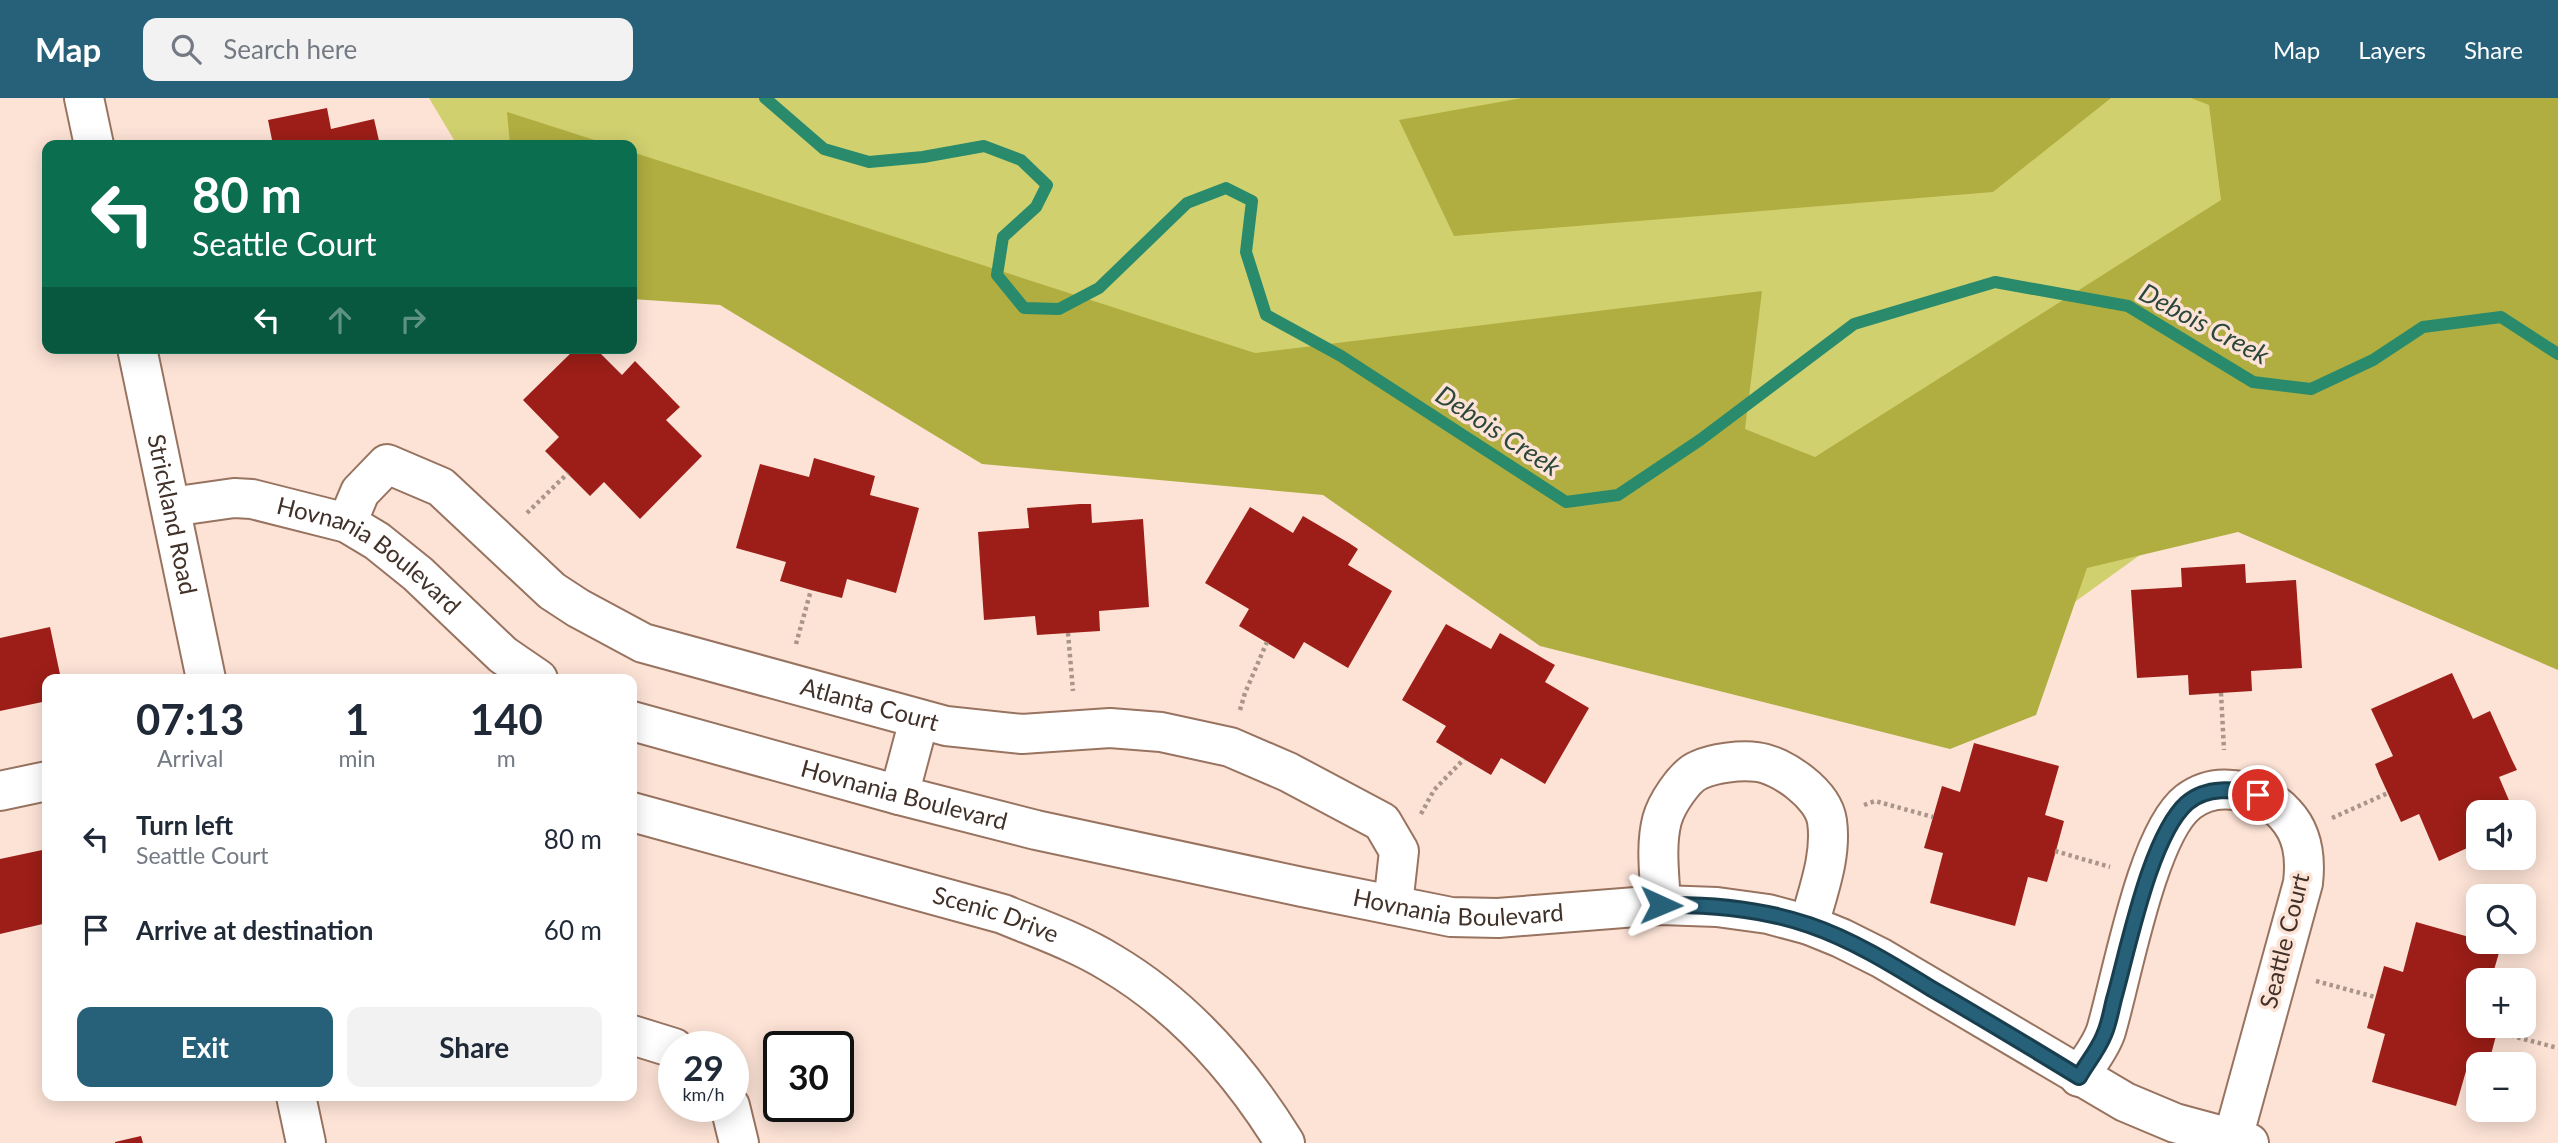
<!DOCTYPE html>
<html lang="en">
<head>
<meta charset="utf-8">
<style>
	body { margin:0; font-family:Lato,sans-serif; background:#f2f2f3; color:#1f2937; height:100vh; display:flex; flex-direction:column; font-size:26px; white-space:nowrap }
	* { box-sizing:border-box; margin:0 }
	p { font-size:23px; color:#747a83 }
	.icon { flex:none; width:38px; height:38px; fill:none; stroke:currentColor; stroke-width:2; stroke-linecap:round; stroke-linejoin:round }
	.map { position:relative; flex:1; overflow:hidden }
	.drawer { position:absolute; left:42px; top:576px; width:595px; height:427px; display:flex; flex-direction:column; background:#fff; border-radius:14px; box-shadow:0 4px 18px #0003 }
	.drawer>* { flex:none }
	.top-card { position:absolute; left:42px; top:42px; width:595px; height:214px; border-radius:14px; box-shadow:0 4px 18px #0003; background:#0b6e4f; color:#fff; overflow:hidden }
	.controls { position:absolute; left:2466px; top:702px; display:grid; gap:14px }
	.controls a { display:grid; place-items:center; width:70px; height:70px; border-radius:14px; background:#fff; box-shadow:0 4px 18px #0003; font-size:35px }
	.speed { position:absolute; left:658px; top:933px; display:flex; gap:14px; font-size:35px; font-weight:700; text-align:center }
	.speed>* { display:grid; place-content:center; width:91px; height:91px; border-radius:50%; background:#fff; box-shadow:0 4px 18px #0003; line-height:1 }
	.speed small { font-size:18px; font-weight:400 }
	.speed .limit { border:4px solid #111; border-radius:10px; background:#fff; color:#111 }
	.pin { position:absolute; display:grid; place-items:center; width:60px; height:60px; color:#fff; margin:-30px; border:4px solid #fff; border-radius:50%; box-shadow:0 2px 7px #0007 }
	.me { position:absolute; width:77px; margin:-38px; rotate:91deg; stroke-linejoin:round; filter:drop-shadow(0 0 5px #0008) }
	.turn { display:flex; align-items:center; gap:24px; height:147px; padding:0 35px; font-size:32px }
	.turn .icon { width:91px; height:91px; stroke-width:2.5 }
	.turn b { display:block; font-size:49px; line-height:60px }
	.lanes { display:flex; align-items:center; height:66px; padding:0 35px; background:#0003; justify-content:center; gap:35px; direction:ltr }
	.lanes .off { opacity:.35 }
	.eta { display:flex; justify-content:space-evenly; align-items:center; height:119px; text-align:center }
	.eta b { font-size:42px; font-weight:700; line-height:49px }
	.cta { display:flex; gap:14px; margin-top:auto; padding:14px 35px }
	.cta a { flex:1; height:80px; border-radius:14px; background:#266179; color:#fff; font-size:28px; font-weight:700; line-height:80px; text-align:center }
	.cta a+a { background:#f2f2f3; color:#1f2937 }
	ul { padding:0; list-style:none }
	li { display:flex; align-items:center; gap:21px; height:91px; padding:0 35px }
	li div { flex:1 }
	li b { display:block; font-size:26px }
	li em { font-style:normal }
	header { display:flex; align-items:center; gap:42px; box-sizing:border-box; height:98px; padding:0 35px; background:#266179; color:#fff }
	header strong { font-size:33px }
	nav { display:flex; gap:38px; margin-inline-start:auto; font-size:24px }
	.search { width:490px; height:63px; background:#f2f2f3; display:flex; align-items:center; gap:18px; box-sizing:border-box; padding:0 24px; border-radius:14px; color:#747a83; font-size:26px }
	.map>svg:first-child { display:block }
	.green { fill:#d1d06f }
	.forest { fill:#b0ae40 }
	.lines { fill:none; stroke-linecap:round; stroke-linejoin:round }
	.stream { stroke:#298b6c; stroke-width:12 }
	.building { fill:#9d1e18 }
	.minor-casing { stroke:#987360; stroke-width:42 }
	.path { stroke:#aa9589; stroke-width:4.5; stroke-dasharray:3.5 3.5; stroke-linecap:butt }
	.minor { stroke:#fff; stroke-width:38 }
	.route-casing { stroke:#193f4f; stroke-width:18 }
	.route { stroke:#266179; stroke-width:12 }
	.labels { text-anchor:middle; stroke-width:7; stroke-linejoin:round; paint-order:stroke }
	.street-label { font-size:24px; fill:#413128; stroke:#fde3d6 }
	.water-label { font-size:26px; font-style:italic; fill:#2b473c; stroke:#fde3d6 }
</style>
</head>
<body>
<header>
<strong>Map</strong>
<div class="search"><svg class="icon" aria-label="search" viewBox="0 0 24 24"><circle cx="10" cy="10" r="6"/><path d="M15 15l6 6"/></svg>Search here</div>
<nav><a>Map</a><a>Layers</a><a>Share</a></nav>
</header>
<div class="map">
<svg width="2558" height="1045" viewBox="0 0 2558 1045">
	<rect width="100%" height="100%" fill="#fde3d6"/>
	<!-- green -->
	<path class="green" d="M429,0H2558L2208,408L2033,534L1289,353L632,162V47H457Z"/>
	<!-- forest -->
	<path class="forest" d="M1522,0H2111L1993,94L1454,138L1399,22Z
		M2191,0H2558V572L2238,434L2087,470L2036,617L1950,651L1540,548L1323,397L982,366L720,207L632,201V54L1255,255L1762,193L1745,331L1815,359L2221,102L2209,7Z
		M507,14L610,47H510Z"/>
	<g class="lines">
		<!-- stream -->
		<path class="stream" d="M765,0L824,51L869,64L923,59L984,48L1021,62L1047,87L1036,109L1003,139L997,177L1024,210L1059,211L1099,190L1187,105L1226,90L1252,103L1246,154L1266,217L1341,258L1566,404L1618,397L1700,342L1854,226L1995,184L2128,208L2253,284L2311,291L2373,262L2423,229L2501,219L2558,256"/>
	</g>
	<!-- building -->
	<path class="building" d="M327,10L331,31L374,21L380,47H273L268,22Z
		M576,250H595L622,277L635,263L680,309L666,322L702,358L640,421L604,384L590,398L545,353L559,339L523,302Z
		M814,360L875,378L870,397L919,410L896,495L847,481L842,500L811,492L780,483L786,464L736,450L760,366L809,379Z
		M1080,406H1091L1092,425L1143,421L1149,509L1099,513L1100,533L1037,537L1035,518L984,522L978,434L1029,430L1027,410Z
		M1250,409L1293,435L1303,418L1349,445L1358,451L1348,467L1392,493L1348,570L1304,544L1294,561L1239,528L1249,511L1205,485Z
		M2245,466L2246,485L2296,482L2302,570L2251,573L2252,593L2189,597L2188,577L2137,580L2131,492L2182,489L2181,470Z
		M1446,526L1491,551L1500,535L1546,562L1555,567L1545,584L1589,610L1545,686L1501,660L1491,677L1469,664L1436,644L1446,628L1402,602Z
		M50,529L61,581H47V603L0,613V540Z
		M2452,575L2473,621L2490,613L2512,662L2517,672L2499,679L2514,714H2478V745L2439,763L2419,716L2401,724L2379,676L2375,666L2393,658L2371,611Z
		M1974,645L2059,668L2045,717L2064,723L2054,760L2047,784L2028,779L2015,828L1930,805L1943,755L1924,750L1931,726L1942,688L1960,694Z
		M47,751V825L0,836V761Z
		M2416,824L2501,848L2491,882H2478V928H2499L2497,934L2489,964L2470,959L2456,1008L2372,984L2385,936L2367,930L2381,879L2384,868L2403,874Z
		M141,1038L143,1045H115V1044Z"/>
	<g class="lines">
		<!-- minor casing -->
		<g class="minor-casing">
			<g id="minor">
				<path d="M84,0L94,47"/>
				<path id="s1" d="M137,250L206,581"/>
				<path id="s2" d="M171,409L234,400L252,401L347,425L377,443L418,476L503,557L538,581"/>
				<path id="s3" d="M347,425L360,394L387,366L441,389L552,493L578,510L643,545L946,628L1022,636L1110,630L1161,634L1230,649L1288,674L1382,724L1399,753L1393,807"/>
				<path id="s4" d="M632,623L899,697L1036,732L1302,789L1451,819L1498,820L1661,807L1717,809L1768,816L1809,827L1841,840L1881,860L2125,1004L2175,1025L2249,1045"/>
				<path d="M0,693L47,683"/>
				<path d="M899,697L919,622"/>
				<path id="s5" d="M632,714L1003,816C1039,831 1077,844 1111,865C1185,909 1240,972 1285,1045"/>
				<path d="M1661,807C1660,780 1655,749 1662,722C1666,707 1684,678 1699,672C1714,665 1740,662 1757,664C1782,667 1823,696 1827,723C1832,758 1818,793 1809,827"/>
				<path d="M632,937L674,950"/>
				<path d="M2079,979C2088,964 2101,949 2106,933C2122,879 2147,736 2188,704C2201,694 2217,690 2233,692C2254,694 2271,700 2285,716C2303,735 2306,759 2303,785L2233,1040"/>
				<path d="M296,998L306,1045"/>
				<path d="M730,1008L739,1045"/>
			</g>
		</g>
		<!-- path -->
		<path class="path" d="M527,415L568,375
			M1068,535L1073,593
			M796,546L811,492
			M2221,595L2224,652
			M1240,612L1245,595L1267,544
			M1864,707L1875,703L1933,719
			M1421,716L1434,692L1464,661
			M2332,720L2388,695
			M2055,753L2110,769
			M2316,883L2375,899
			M2497,934L2558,950"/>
		<!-- minor -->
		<use href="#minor" class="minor"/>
	</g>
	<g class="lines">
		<!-- route casing -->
		<g class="route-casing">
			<path id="route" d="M1661,807C1711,806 1762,811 1809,827C1853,842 1893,867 1932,891C1982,920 2030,949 2079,979C2087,965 2098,952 2104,937C2109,926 2111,913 2114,901C2128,852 2150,738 2187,705C2207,688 2234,691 2258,697"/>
		</g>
		<!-- route -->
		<use href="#route" class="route"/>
	</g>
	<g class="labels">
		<!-- street labels -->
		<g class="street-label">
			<text dy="8" stroke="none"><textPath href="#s1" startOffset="170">Strickland Road</textPath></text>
			<text dy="8" stroke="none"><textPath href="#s2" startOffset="214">Hovnania Boulevard</textPath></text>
			<text dy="8" stroke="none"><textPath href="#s3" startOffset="623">Atlanta Court</textPath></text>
			<text dy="8" stroke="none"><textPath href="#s4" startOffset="282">Hovnania Boulevard</textPath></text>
			<text dy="8" stroke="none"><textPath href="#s4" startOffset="849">Hovnania Boulevard</textPath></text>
			<text dy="8" stroke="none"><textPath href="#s5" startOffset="378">Scenic Drive</textPath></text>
			<text transform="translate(2285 843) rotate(-76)" y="8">Seattle Court</text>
		</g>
		<!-- water labels -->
		<g class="water-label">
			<text transform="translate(2204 226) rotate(28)" y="9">Debois Creek</text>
			<text transform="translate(1498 333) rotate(33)" y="9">Debois Creek</text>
		</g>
	</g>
</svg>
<div class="controls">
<a><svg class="icon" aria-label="sound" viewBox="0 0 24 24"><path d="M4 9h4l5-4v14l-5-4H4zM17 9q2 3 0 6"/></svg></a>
<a><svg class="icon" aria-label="search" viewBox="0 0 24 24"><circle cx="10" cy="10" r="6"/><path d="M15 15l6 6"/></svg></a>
<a>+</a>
<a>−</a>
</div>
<div class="speed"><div>29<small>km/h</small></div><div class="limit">30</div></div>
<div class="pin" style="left:2258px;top:697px;background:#d93025"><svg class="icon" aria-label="arrive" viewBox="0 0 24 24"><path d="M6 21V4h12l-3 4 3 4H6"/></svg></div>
<svg class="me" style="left:1661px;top:807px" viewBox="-20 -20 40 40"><path d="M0-17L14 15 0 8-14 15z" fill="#266179" stroke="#fff" stroke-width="4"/></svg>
<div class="top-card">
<div class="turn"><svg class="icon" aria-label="left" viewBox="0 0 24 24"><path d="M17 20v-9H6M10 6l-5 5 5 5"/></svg><div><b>80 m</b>Seattle Court</div></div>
<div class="lanes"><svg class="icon" aria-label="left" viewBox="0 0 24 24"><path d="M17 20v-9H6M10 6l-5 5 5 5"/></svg><svg class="icon off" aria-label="ahead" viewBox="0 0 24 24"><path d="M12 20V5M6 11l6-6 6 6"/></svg><svg class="icon off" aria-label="right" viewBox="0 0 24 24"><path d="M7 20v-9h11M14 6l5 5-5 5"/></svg></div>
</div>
<section class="drawer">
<div class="eta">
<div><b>07:13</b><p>Arrival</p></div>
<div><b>1</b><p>min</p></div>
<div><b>140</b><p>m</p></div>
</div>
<ul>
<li><svg class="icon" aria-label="left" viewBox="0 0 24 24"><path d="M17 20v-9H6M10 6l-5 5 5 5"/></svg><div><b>Turn left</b><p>Seattle Court</p></div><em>80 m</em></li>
<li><svg class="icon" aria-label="arrive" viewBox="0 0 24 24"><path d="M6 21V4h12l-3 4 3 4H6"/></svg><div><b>Arrive at destination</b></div><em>60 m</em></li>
</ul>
<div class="cta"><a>Exit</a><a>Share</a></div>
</section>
</div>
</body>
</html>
